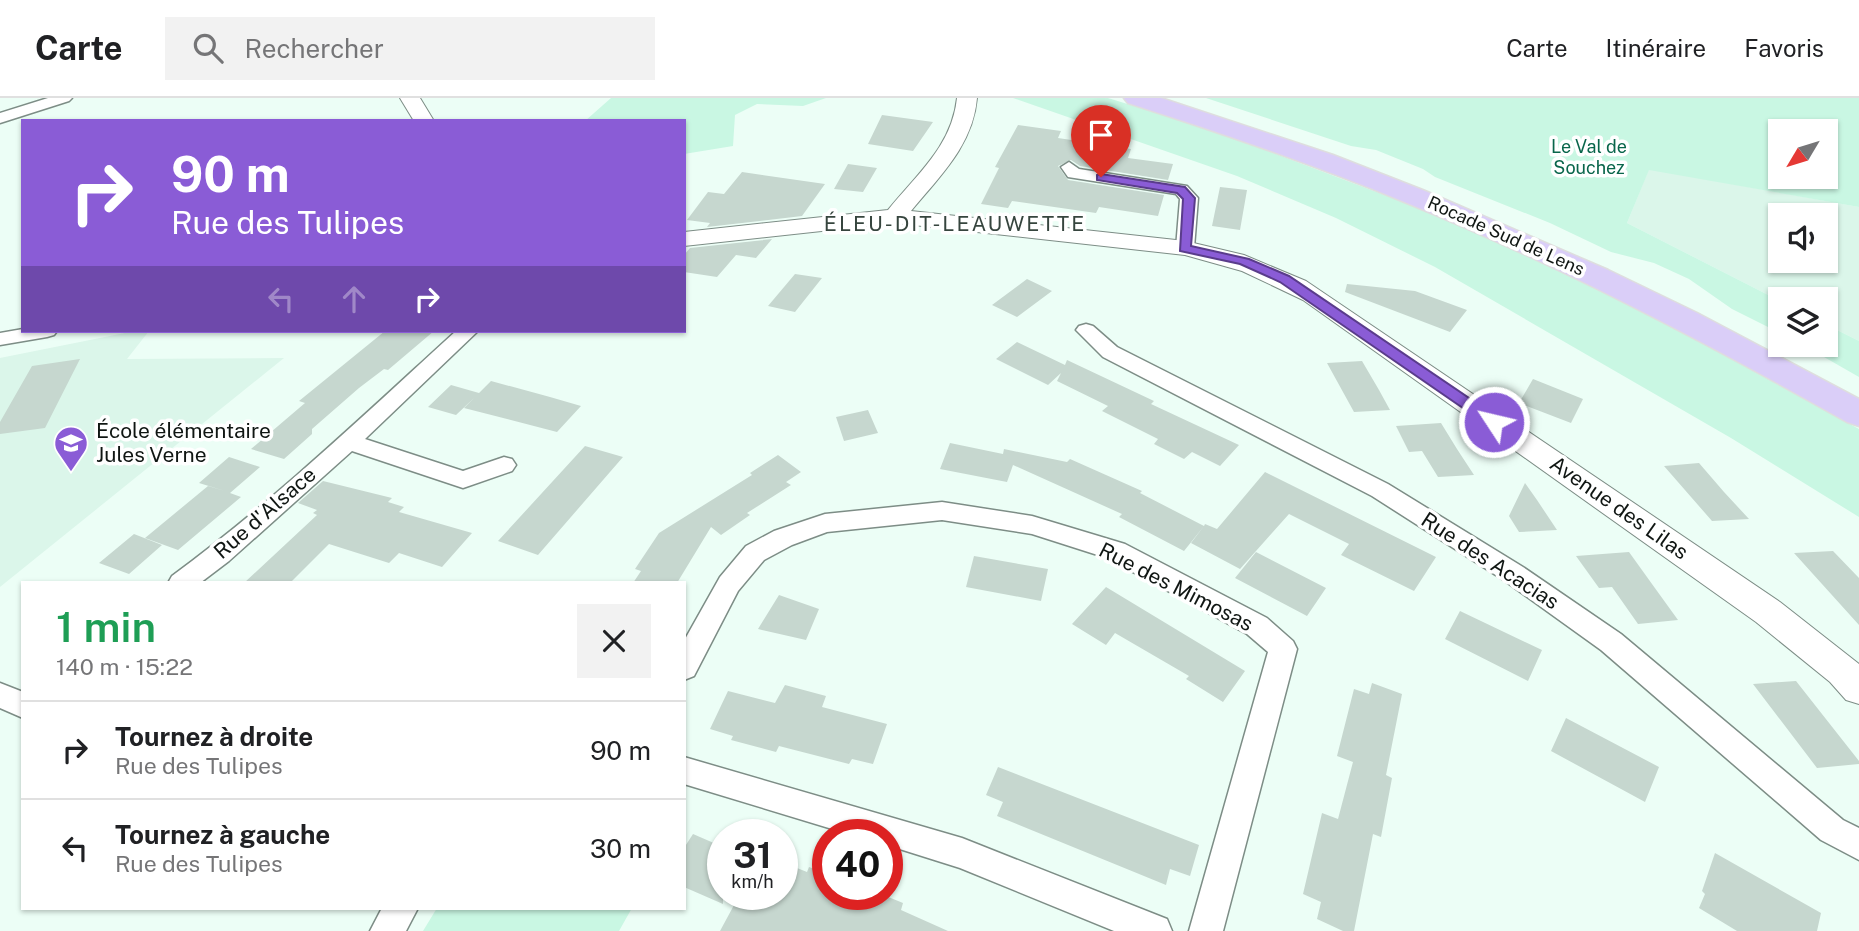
<!DOCTYPE html>
<html lang="fr">
<head>
<meta charset="utf-8">
<style>
	body { margin:0; font-family:"Public Sans",sans-serif; background:#f2f2f2; color:#202124; height:100vh; display:flex; flex-direction:column; font-size:26px; white-space:nowrap }
	* { box-sizing:border-box; margin:0 }
	p { font-size:23px; color:#757577 }
	.icon { flex:none; width:38px; height:38px; fill:none; stroke:currentColor; stroke-width:2; stroke-linecap:round; stroke-linejoin:round }
	.map { position:relative; flex:1; overflow:hidden }
	.side { position:absolute; left:21px; top:483px; width:665px; height:329px; display:flex; flex-direction:column; background:#fff; border-radius:0px; box-shadow:0 2px 5px #0004 }
	.side>* { flex:none }
	.top-card { position:absolute; left:21px; top:21px; width:665px; height:214px; border-radius:0px; box-shadow:0 2px 5px #0004; background:#8a5cd6; color:#fff; overflow:hidden }
	.needle { width:46px; rotate:232deg }
	.buttons { position:absolute; left:1768px; top:21px; display:grid; gap:14px }
	.buttons a { display:grid; place-items:center; width:70px; height:70px; border-radius:0px; background:#fff; box-shadow:0 2px 5px #0004; font-size:35px }
	.speed { position:absolute; left:707px; top:721px; display:flex; gap:14px; font-size:35px; font-weight:700; text-align:center }
	.speed>* { display:grid; place-content:center; width:91px; height:91px; border-radius:50%; background:#fff; box-shadow:0 2px 5px #0004; line-height:1 }
	.speed small { font-size:18px; font-weight:400 }
	.speed .limit { border:10px solid #d22; background:#fff; color:#111 }
	.pin { position:absolute; display:grid; place-items:center; width:60px; height:60px; color:#fff; margin:-72px -30px; border-radius:50% 50% 50% 0; rotate:-45deg; box-shadow:0 0 7px #0007 }
	.pin .icon { rotate:45deg }
	.me { position:absolute; width:77px; margin:-38px; rotate:305deg; stroke-linejoin:round; filter:drop-shadow(0 0 5px #0008) }
	.turn { display:flex; align-items:center; gap:24px; height:147px; padding:0 35px; font-size:32px }
	.turn .icon { width:91px; height:91px; stroke-width:2.5 }
	.turn b { display:block; font-size:49px; line-height:60px }
	.lanes { display:flex; align-items:center; height:66px; padding:0 35px; background:#0003; justify-content:center; gap:35px; direction:ltr }
	.lanes .off { opacity:.35 }
	.round { display:grid; place-items:center; flex:none; width:74px; height:74px; border-radius:0px; background:#f2f2f2 }
	.headline { display:flex; align-items:center; justify-content:space-between; height:119px; padding:0 35px }
	h1 { font-size:42px; font-weight:600; line-height:52px; color:#1e9e55 }
	ul { padding:0; list-style:none }
	li { display:flex; align-items:center; gap:21px; height:98px; padding:0 35px; border-top:2px solid #e0e0e0 }
	li div { flex:1 }
	li b { display:block; font-size:26px }
	li em { font-style:normal }
	header { display:flex; align-items:center; gap:42px; box-sizing:border-box; height:98px; padding:0 35px; background:#fff; border-bottom:2px solid #e0e0e0 }
	header strong { font-size:33px }
	nav { display:flex; gap:38px; margin-inline-start:auto; font-size:24px }
	.search { width:490px; height:63px; background:#f2f2f2; display:flex; align-items:center; gap:18px; box-sizing:border-box; padding:0 24px; border-radius:0px; color:#757577; font-size:26px }
	.map>svg:first-child { display:block }
	.built { fill:#dbf6ea; fill-rule:evenodd }
	.green { fill:#c9f7e3; fill-rule:evenodd }
	.building { fill:#c6d7cf }
	.lines { fill:none; stroke-linecap:round; stroke-linejoin:round }
	.minor-casing { stroke:#7d8d86; stroke-width:3 }
	.tertiary-casing { stroke:#7d8d86; stroke-width:2 }
	.trunk-casing { stroke:#dedede; stroke-width:3 }
	.minor { fill:#fff; fill-rule:evenodd }
	.tertiary { fill:#fff; fill-rule:evenodd }
	.trunk { fill:#dacef8; fill-rule:evenodd }
	.route { fill:#8a5cd6; stroke:#5a3c8b; stroke-width:2 }
	.labels { text-anchor:middle; stroke-width:7; stroke-linejoin:round; paint-order:stroke }
	.far-park-label { font-size:18px; fill:#09664b; stroke:#fff }
	.far-street-label { font-size:18px; fill:#101613; stroke:#fff }
	.far-quarter-label { font-size:21px; letter-spacing:2px; fill:#36453e; stroke:#fff }
	.poi-label { font-size:21px; fill:#101613; stroke:#fff; text-anchor:start }
	.street-label { font-size:21px; fill:#101613; stroke:#fff }
</style>
</head>
<body>
<header>
<strong>Carte</strong>
<div class="search"><svg class="icon" aria-label="search" viewBox="0 0 24 24"><circle cx="10" cy="10" r="6"/><path d="M15 15l6 6"/></svg>Rechercher</div>
<nav><a>Carte</a><a>Itinéraire</a><a>Favoris</a></nav>
</header>
<div class="map">
<svg width="1859" height="833" viewBox="0 0 1859 833">
	<rect width="100%" height="100%" fill="#ecfef6"/>
	<!-- built -->
	<path class="built" d="M1649,71L1859,109V243L1825,226V201L1780,203L1627,125ZM1780,117H1825V163H1780Z
		M135,233H149L127,261L284,260L0,489V260Z"/>
	<!-- green -->
	<path class="green" d="M611,0H826L803,8L757,6L735,17L733,48L684,56V23H585Z
		M1013,0H1108L1212,32L1411,107L1513,151L1658,221L1859,331V419L1731,340L1435,169L1336,120L1237,78Z
		M1206,0H1859V109L1649,72L1627,125L1780,203V235L1732,211L1689,181L1654,165L1611,154L1550,125L1435,79L1423,71L1376,52L1351,48ZM1780,33H1825V79H1780Z
		M1825,226L1859,243V279L1803,247H1825Z
		M437,810H632L619,833H423Z"/>
	<!-- building -->
	<path class="building" d="M882,17L933,24L913,53L868,46Z
		M1018,27L1061,33L1058,40L1131,51L1128,60L1173,66L1168,82L1080,68L1071,62L1058,68L1068,82L1164,97L1158,118L1099,109L1096,115L1012,103L1008,110L981,106L999,70L995,69Z
		M848,66L877,70L863,94L834,91Z
		M742,74L825,86L802,118L707,129L710,125L687,122L708,94L724,96Z
		M1220,89L1247,92L1240,132L1212,128Z
		M772,141L756,160L736,157L717,179L684,174V157L690,150Z
		M795,176L822,180L795,214L768,208Z
		M1027,181L1052,193L1017,219L992,207Z
		M1347,186L1415,193L1467,212L1450,234L1345,194Z
		M385,233H434L388,272L384,271L359,290L312,331V336L284,361L251,351L305,305L299,303Z
		M1017,244L1065,267L1067,262L1154,303L1151,306L1239,347L1220,368L1192,354L1184,361L1154,346L1158,341L1102,313L1108,308L1057,283L1061,275L1048,287L996,261Z
		M80,261L45,330L0,336V324L32,268Z
		M1362,263L1379,292L1390,312L1354,314L1327,265Z
		M1533,281L1583,301L1571,325L1519,305Z
		M491,283L550,299L581,308L557,334L464,310L474,300L456,317L428,309L451,287L479,295Z
		M868,312L878,335L844,343L836,319Z
		M1441,325L1457,351L1474,377L1438,379L1422,353L1409,354L1396,328Z
		M950,345L1003,356L1004,351L1067,364L1070,361L1142,393L1140,395L1204,428L1205,426L1217,431L1265,374L1436,459L1414,493L1341,457L1349,446L1289,416L1240,471L1191,445L1204,428L1184,453L1119,419L1122,416L1013,367L1007,384L940,371Z
		M585,348L623,359L538,457L498,443Z
		M778,357L801,374L786,384L791,387L747,415L750,417L721,437L711,429L677,485H633L641,473L635,471L659,435L752,377L750,375Z
		M229,359L260,369L230,395L241,399L178,452L145,440L208,388L225,393L199,385Z
		M1699,365L1724,394L1749,421L1712,423L1664,368Z
		M323,383L392,400L388,404L404,409L399,414L472,435L442,469L399,455L389,465L329,446L290,485H244L317,417L313,415L317,412L298,405Z
		M1525,385L1537,402L1557,432L1519,434L1509,418Z
		M134,436L162,447L129,476L99,465Z
		M1833,453L1859,480V527L1794,455Z
		M1256,454L1326,490L1307,518L1235,480Z
		M1629,454L1652,486L1678,522L1638,526L1612,489L1599,490L1576,458Z
		M974,458L1048,471L1041,503L966,489Z
		M1106,489L1245,573L1223,604L1186,581L1189,578L1115,535L1106,547L1072,526Z
		M779,497L819,511L806,542L758,531Z
		M1460,513L1542,552L1528,583L1445,541Z
		M1796,583L1859,663V666L1817,670L1753,586Z
		M1372,585L1402,596L1386,677L1392,680L1381,739L1373,736L1354,833H1343L1317,821L1321,804L1303,796L1322,715L1338,721L1353,664L1337,658L1354,591L1369,596Z
		M785,587L826,598L822,609L887,626L873,666L852,661L849,666L779,648L776,654L731,642L733,638L710,631L728,593L775,605Z
		M1566,620L1659,669L1645,704L1551,653Z
		M998,669L1199,747L1190,778L1170,771L1166,787L997,718L1003,704L986,697Z
		M693,736L723,749V806L684,789V750Z
		M1715,755L1821,815L1817,833H1737L1699,810L1705,796L1702,793Z
		M782,764L807,774L809,769L828,776V796H881L903,805L901,812L948,833H720L740,796H782Z"/>
	<g class="lines">
		<!-- minor casing -->
		<g class="minor-casing">
			<path id="minor" d="M48,0H72L69,3L0,25V15Z
				M1069,64L1079,71L1187,88L1198,100L1194,150L1192,154H1178L1176,150L1180,101L1176,96L1068,79L1061,69Z
				M1086,226L1093,228L1117,249L1388,386L1523,469L1621,536L1843,722L1859,730V762L1821,742L1601,552L1505,483L1372,398L1103,259L1076,232L1079,228Z
				M23,231V233H57L54,237L47,239L0,247V235Z
				M456,233H478L365,341L463,373L504,359L512,361L516,367L512,373L463,390L352,353L229,463L200,485H168L172,478C273,404 364,317 456,233Z
				M942,404L1032,418L1125,446L1267,520L1293,543L1297,551L1223,833H1189L1268,554L1247,536L1107,460L1032,436L942,422L827,434L792,447L764,462L738,493L694,578L684,582V543L720,479L746,448L774,433L825,416Z
				M0,585L23,594V620L0,610Z
				M684,659L962,740L1167,821L1172,833H1114L960,770L887,747V737H852L684,686Z
				M382,810H418L406,833H370Z"/>
		</g>
		<!-- tertiary casing -->
		<g class="tertiary-casing">
			<path id="tertiary" d="M400,0H420L434,23H414Z
				M957,0H977C973,47 940,78 911,113L1185,143L1244,157L1306,183L1780,504L1859,566V606L1846,602L1830,584L1756,524L1303,202L1242,173L1185,157L895,125L684,148V134L888,112C917,76 952,48 957,0Z"/>
		</g>
		<!-- trunk casing -->
		<g class="trunk-casing">
			<path id="trunk" d="M1124,0H1161L1333,57L1425,93L1608,172L1697,215L1859,301V328L1847,324C1704,243 1559,167 1407,105C1315,67 1222,35 1128,5Z"/>
		</g>
		<!-- minor -->
		<use href="#minor" class="minor"/>
		<!-- tertiary -->
		<use href="#tertiary" class="tertiary"/>
		<!-- trunk -->
		<use href="#trunk" class="trunk"/>
	</g>
	<!-- route -->
	<path class="route" d="M1101,76L1185,89L1195,100L1191,148L1249,161L1289,178L1500,321L1502,324L1500,328H1489L1280,184L1240,166L1180,153L1183,101L1177,95L1097,82V77Z"/>
	<!-- icons -->
	<defs>
		<g id="school-pin" transform="scale(1.75)"><path d="M0 17L-7.5 6A9.5 9.5 0 1 1 7.5 6Z" fill="#8a5cd6" stroke="#fff"/><path d="M0-5L7-2L0 1L-7-2ZM-4 1L0 2.5L4 1V4Q0 6-4 4Z" fill="#fff"/></g>
	</defs>
	<g fill-rule="evenodd">
		<use href="#school-pin" x="71" y="345"/>
	</g>
	<g class="labels">
		<!-- far-park labels -->
		<g class="far-park-label">
			<text x="1589" y="55">Le Val de<tspan x="1589" dy="21">Souchez</tspan></text>
		</g>
		<!-- far-street labels -->
		<g class="far-street-label">
			<text transform="translate(1506 138) rotate(24)" y="6">Rocade Sud de Lens</text>
		</g>
		<!-- far-quarter labels -->
		<g class="far-quarter-label">
			<text x="955" y="133">ÉLEU-DIT-LEAUWETTE</text>
		</g>
		<!-- poi labels -->
		<g class="poi-label">
			<text x="96" y="340">École élémentaire<tspan x="96" dy="24">Jules Verne</tspan></text>
		</g>
		<!-- street labels -->
		<g class="street-label">
			<text transform="translate(1619 410) rotate(35)" y="7">Avenue des Lilas</text>
			<text transform="translate(265 415) rotate(-41)" y="7">Rue d'Alsace</text>
			<text transform="translate(1490 463) rotate(33)" y="7">Rue des Acacias</text>
			<text transform="translate(1176 489) rotate(27)" y="7">Rue des Mimosas</text>
		</g>
	</g>
</svg>
<div class="buttons">
<a><svg class="needle" viewBox="-14 -14 28 28"><path d="M0-13l5 13h-10z" fill="#e53935"/><path d="M0 13l5-13h-10z" fill="#757577"/></svg></a>
<a><svg class="icon" aria-label="sound" viewBox="0 0 24 24"><path d="M4 9h4l5-4v14l-5-4H4zM17 9q2 3 0 6"/></svg></a>
<a><svg class="icon" aria-label="layers" viewBox="0 0 24 24"><path d="M12 4l9 5-9 5-9-5zM3 14l9 5 9-5"/></svg></a>
</div>
<div class="speed"><div>31<small>km/h</small></div><div class="limit">40</div></div>
<div class="pin" style="left:1101px;top:79px;background:#d93025"><svg class="icon" aria-label="arrive" viewBox="0 0 24 24"><path d="M6 21V4h12l-3 4 3 4H6"/></svg></div>
<svg class="me" style="left:1494px;top:324px" viewBox="-20 -20 40 40"><circle r="17" fill="#8a5cd6" stroke="#fff" stroke-width="3"/><path d="M0-11L8 9 0 5-8 9z" fill="#fff"/></svg>
<div class="top-card">
<div class="turn"><svg class="icon" aria-label="right" viewBox="0 0 24 24"><path d="M7 20v-9h11M14 6l5 5-5 5"/></svg><div><b>90 m</b>Rue des Tulipes</div></div>
<div class="lanes"><svg class="icon off" aria-label="left" viewBox="0 0 24 24"><path d="M17 20v-9H6M10 6l-5 5 5 5"/></svg><svg class="icon off" aria-label="ahead" viewBox="0 0 24 24"><path d="M12 20V5M6 11l6-6 6 6"/></svg><svg class="icon" aria-label="right" viewBox="0 0 24 24"><path d="M7 20v-9h11M14 6l5 5-5 5"/></svg></div>
</div>
<section class="side">
<div class="headline"><div><h1>1 min</h1><p>140 m · 15:22</p></div><a class="round"><svg class="icon" aria-label="close" viewBox="0 0 24 24"><path d="M6 6l12 12M18 6L6 18"/></svg></a></div>
<ul>
<li><svg class="icon" aria-label="right" viewBox="0 0 24 24"><path d="M7 20v-9h11M14 6l5 5-5 5"/></svg><div><b>Tournez à droite</b><p>Rue des Tulipes</p></div><em>90 m</em></li>
<li><svg class="icon" aria-label="left" viewBox="0 0 24 24"><path d="M17 20v-9H6M10 6l-5 5 5 5"/></svg><div><b>Tournez à gauche</b><p>Rue des Tulipes</p></div><em>30 m</em></li>
</ul>
</section>
</div>
</body>
</html>
